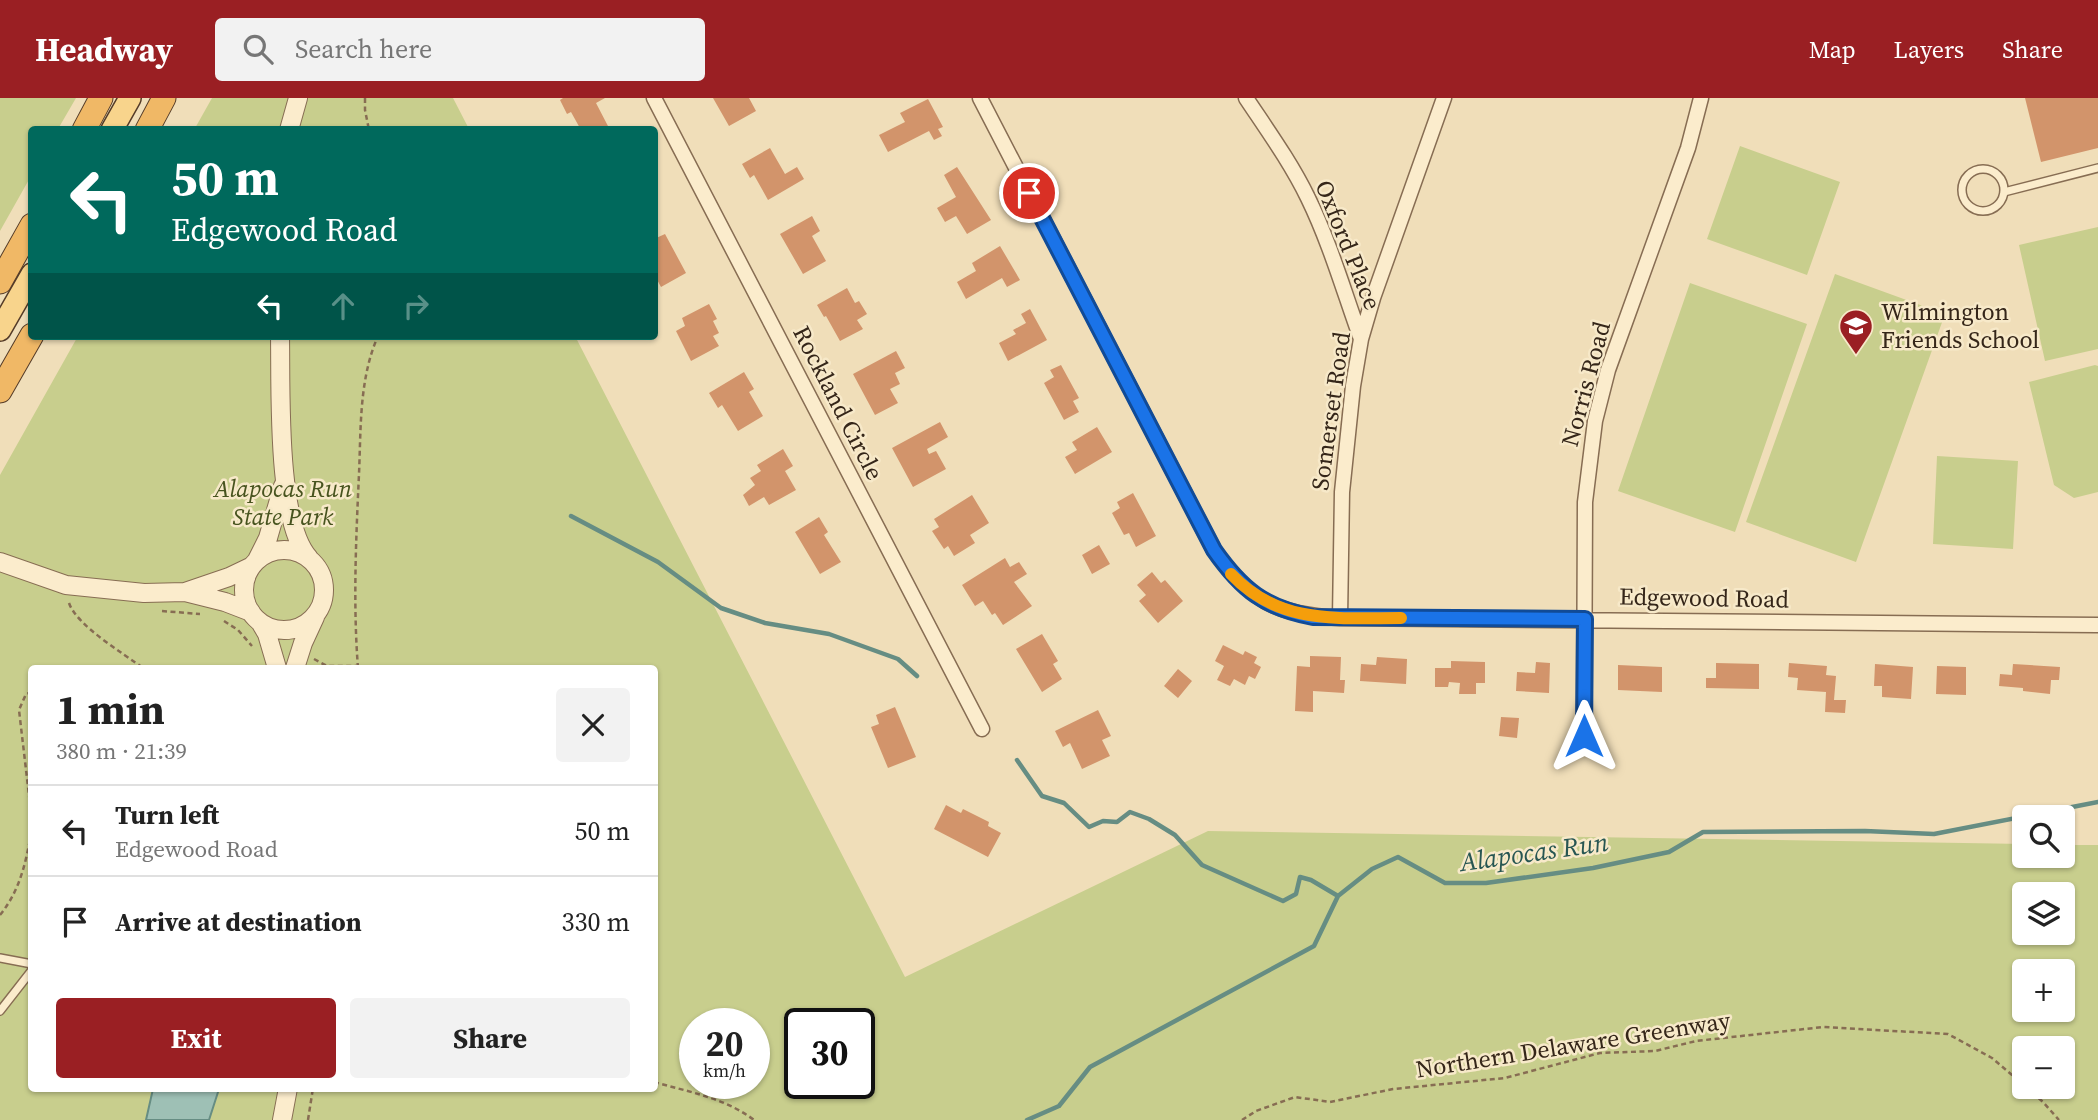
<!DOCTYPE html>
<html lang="en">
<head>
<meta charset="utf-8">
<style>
	body { margin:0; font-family:"Source Serif 4",serif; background:#f2f2f2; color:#222; height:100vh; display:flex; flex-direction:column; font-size:26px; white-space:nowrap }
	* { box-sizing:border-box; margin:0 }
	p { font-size:23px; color:#767676 }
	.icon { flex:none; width:38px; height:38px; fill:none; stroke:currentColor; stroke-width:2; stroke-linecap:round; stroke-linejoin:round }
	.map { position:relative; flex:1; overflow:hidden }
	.details { position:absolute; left:28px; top:567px; width:630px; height:427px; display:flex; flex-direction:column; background:#fff; border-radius:7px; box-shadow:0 2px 5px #0004 }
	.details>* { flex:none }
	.guide { position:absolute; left:28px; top:28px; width:630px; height:214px; border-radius:7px; box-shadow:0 2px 5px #0004; background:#00695c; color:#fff; overflow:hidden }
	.tools { position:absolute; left:2012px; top:707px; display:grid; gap:14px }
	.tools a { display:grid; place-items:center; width:63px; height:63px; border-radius:7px; background:#fff; box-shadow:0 2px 5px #0004; font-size:35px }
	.speed { position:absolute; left:679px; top:910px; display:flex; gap:14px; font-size:35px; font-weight:700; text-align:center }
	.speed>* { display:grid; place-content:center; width:91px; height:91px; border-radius:50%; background:#fff; box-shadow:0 2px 5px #0004; line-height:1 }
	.speed small { font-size:18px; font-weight:400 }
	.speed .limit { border:4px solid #111; border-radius:10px; background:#fff; color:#111 }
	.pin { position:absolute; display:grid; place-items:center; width:60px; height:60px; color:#fff; margin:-30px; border:4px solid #fff; border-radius:50%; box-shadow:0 2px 7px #0007 }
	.me { position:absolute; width:77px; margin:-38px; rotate:0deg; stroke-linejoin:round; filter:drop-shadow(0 0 5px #0008) }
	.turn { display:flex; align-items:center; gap:24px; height:147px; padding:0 28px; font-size:32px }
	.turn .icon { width:91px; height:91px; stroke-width:2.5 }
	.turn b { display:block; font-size:49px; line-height:60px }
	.lanes { display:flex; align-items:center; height:66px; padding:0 28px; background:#0003; justify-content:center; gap:35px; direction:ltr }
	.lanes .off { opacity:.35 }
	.round { display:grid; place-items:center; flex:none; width:74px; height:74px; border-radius:7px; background:#f2f2f2 }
	.headline { display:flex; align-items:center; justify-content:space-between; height:119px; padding:0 28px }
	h1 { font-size:42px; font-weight:700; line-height:52px }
	.primary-button { display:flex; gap:14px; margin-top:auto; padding:14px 28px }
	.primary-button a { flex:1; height:80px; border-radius:7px; background:#9a1f23; color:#fff; font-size:28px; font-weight:700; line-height:80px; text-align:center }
	.primary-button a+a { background:#f2f2f2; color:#222 }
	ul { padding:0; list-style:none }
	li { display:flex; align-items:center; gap:21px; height:91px; padding:0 28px; border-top:2px solid #e0e0e0 }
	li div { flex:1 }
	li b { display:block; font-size:26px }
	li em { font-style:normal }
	header { display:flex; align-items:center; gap:42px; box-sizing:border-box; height:98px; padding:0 35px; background:#9a1f23; color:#fff }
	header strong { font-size:33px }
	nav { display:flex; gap:38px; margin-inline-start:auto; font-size:24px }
	.search { width:490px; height:63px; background:#f2f2f2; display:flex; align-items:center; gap:18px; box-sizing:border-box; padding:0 24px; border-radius:7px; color:#767676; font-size:26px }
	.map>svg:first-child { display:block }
	.green { fill:#c8ce8d; fill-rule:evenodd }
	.water { fill:#9ec0b5; stroke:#668d83; stroke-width:2 }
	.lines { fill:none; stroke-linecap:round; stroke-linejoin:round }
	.stream { stroke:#668d83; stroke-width:4.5 }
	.building { fill:#d2946b }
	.service-casing { stroke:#876d53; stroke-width:10 }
	.minor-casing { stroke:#876d53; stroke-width:17 }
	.tertiary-casing { stroke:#876d53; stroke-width:20 }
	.primary-casing { stroke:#543b28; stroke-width:24 }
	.trunk-casing { stroke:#543b28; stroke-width:25 }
	.path { stroke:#876d53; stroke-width:2.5; stroke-dasharray:5 3.5; stroke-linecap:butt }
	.service { stroke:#fbeccc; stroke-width:7 }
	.minor { stroke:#fbeccc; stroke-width:14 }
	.tertiary { stroke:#fbeccc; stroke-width:18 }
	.primary { stroke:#f8d48c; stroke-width:21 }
	.trunk { stroke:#f0b866; stroke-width:23 }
	.route-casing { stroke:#114b97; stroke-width:18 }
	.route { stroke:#1a73e8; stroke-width:12 }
	.slow { stroke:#f59e0b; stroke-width:12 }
	.labels { text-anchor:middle; stroke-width:5; stroke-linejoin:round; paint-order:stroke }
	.street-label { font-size:24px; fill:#352619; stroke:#f7e9c9 }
	.poi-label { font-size:24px; fill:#352619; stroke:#f7e9c9; text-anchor:start }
	.park-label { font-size:24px; font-style:italic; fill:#47531e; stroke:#f7e9c9 }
	.water-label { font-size:26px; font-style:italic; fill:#275652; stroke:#f7e9c9 }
</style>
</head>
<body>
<header>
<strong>Headway</strong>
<div class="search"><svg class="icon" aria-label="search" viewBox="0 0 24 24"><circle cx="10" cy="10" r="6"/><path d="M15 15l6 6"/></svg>Search here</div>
<nav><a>Map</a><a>Layers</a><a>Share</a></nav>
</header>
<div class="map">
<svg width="2098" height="1022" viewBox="0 0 2098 1022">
	<rect width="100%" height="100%" fill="#f0deb9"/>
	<!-- green -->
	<path class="green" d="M0,0H76L58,31L32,32L31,78L0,133Z
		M212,0H453L469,31L194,32Z
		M1740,48L1840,84L1807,177L1707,141Z
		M2098,129V251L2045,263L2019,147Z
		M1835,176L1945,216L1856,464L1746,424Z
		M1690,185L1807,226L1735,434L1618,393Z
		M78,238H575L905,879L1208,733L2025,746V758H2063V747H2098V1022H0V377ZM32,570H654V990H32ZM2025,796H2063V835H2025ZM2025,873H2063V912H2025ZM695,926H754V985H695ZM800,926H859V985H800ZM2025,950H2063V989H2025Z
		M2095,267L2098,268V394L2074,400L2054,387L2029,284Z
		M1937,358L2018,363L2013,451L1933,446Z"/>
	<!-- water -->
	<path class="water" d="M153,991V990L219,991L209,1022H146Z"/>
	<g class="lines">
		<!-- stream -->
		<path class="stream" d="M571,418L658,464L721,510L765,525L829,536L898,561L917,578
			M1017,662L1042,698L1064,705L1089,729L1103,723L1117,724L1130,714L1149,721L1175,737L1202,767L1283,803L1296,796L1300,779L1311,782L1338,798
			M1027,1022L1059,1008L1090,969L1314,848L1338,798L1372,771L1398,759L1445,785H1486L1593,770L1669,754L1703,734L1865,733L1934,736L2098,704"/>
	</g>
	<!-- building -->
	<path class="building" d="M563,0H605L596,5L609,30L581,32L571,14L567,16L560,2Z
		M713,0H749L756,13L729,28Z
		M2025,0H2098V50L2041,64Z
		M928,1L943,29L938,31L942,38L934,42L929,33L888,54L879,37L905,24L900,15Z
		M770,50L785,76L797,69L804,81L768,102L754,77L750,80L742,66Z
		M957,69L991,122L967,136L956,118L945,124L937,110L956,99L944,77Z
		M812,118L820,133L812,138L826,163L803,176L780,136Z
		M665,136L686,175L661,189L654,176V141Z
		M1000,148L1020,182L1007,189L1002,180L966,201L957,184L976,173L972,165Z
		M847,190L855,205L859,203L867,216L857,222L863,231L840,243L826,218L824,219L817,207Z
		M709,206L717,221L713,223L719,235L713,238L719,248L691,263L676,233L685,228L682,220Z
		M1030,211L1047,242L1008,263L999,245L1016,236L1013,232L1026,225L1021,216Z
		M896,253L905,270L895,275L900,286L890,291L898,305L875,317L853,276Z
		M1061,267L1079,300L1073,303L1079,314L1064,322L1044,285L1054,279L1050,272Z
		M744,274L754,291L749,294L763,318L738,333L722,307L718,310L709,295Z
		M940,324L948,339L927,351L929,356L936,353L946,371L913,389L892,350Z
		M1097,329L1112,354L1075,376L1065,359L1077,352L1072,344Z
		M783,351L793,368L785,373L796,392L769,407L764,399L749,408L743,397L755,387L750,380L761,373L757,367Z
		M1133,395L1156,438L1136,449L1129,435L1124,437L1112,415L1120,410L1117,404Z
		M972,397L989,425L970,437L975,445L954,458L948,448L944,451L932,433L939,429L934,421Z
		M819,419L828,434L824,437L841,464L820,476L795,434Z
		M1099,447L1110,466L1092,476L1082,457Z
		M1005,460L1010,469L1019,464L1027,476L1014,484L1032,508L1003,527L995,515L992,517L983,503L975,508L962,487Z
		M1152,474L1161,485L1165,482L1183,503L1158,525L1139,503L1146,497L1137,487Z
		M1042,536L1058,563L1053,566L1062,581L1042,594L1016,551Z
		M1223,547L1243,557L1245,553L1257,559L1254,565L1261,569L1255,581L1249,578L1245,587L1234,581L1230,588L1217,582L1224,568L1215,563Z
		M1310,558L1341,559L1340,582H1345L1344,595L1313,593V614L1295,613L1297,568L1310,569Z
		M1377,559L1407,561L1406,586L1360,583L1361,566L1376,567Z
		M1451,563L1485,564V585H1476V596H1459L1460,585L1449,584L1448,589H1435V570H1451Z
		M1536,564L1550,565L1549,595L1516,593L1517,574L1535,575Z
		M1716,565L1759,566V591L1706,590V580H1716Z
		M1789,565L1827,568L1826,577L1836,578L1834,602H1846L1845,615L1825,614L1826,594L1797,592L1798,580L1788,579Z
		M1875,566L1913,569L1911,601L1882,599V588H1874Z
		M2013,566L2060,569L2059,582H2051L2050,596L2023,593V590L1999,588L2000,576L2012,577Z
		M1618,567L1662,569V594L1618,592Z
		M1937,568L1966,569V597L1936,596Z
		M1178,571L1192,583L1178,600L1164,588Z
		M895,609L916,659L888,670L871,629L879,626L876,617Z
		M1098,612L1111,638L1102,642L1110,658L1082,671L1070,645L1063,649L1055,633Z
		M1501,619L1519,620L1517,640L1499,638Z
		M946,707L961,715L963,711L989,724L988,728L1001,735L988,759L934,731Z"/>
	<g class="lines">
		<!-- service casing -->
		<g class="service-casing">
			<path id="service" d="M1962 92a21 21 0 1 1 42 0a21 21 0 1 1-42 0Z
				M2004,94L2098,70
				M0,860L32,866
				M0,913L32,872"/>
		</g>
		<!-- minor casing -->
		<g class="minor-casing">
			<path id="minor" d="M654,0L982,631
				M980,0L1214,452C1250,504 1278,517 1340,520L2098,527
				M1246,0C1268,33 1291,65 1308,100C1330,145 1344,194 1361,241
				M1340,520L1342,394L1353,288L1361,241L1373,200L1444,0
				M1584,638L1585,404L1595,323L1608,272L1688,50L1701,0"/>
		</g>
		<!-- tertiary casing -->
		<g class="tertiary-casing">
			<path id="tertiary" d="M289,32L298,0
				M280,238C281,289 276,424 309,460
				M244 492a40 40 0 1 1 80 0a40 40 0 1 1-80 0Z
				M257,462L268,440L283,388
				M0,464L66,487L144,495L185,494L225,504L251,514
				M185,494L229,479L252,468
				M260,524L267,536L277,570
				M295,570L303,545L315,519
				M282,1022L288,990"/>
		</g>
		<!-- primary casing -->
		<g class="primary-casing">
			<path id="primary" d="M112,32L130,0
				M0,232L32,176"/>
		</g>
		<!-- trunk casing -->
		<g class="trunk-casing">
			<path id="trunk" d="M84,32L101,0
				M147,32L164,0
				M0,184L32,127
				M0,293L32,237"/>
		</g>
		<!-- path -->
		<path class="path" d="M365,0V12L369,32
			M69,505C77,528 123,555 143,570
			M162,513L200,516
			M224,523L238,532L252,548
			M314,561L327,568H358
			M358,570C353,506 356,441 359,376C361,330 359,281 378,238
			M32,594L26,596L19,612L32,723
			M0,817C21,791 26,763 32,731
			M654,984C689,994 725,1000 754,1022
			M2026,989L2043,1004L2059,1022
			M308,1022L313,990
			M1242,1022L1256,1013L1295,999L1330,1004L1393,991L1505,980L1600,955L1655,953L1696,943L1823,929L1948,936L1992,960L2025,988"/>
		<!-- service -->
		<use href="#service" class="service"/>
		<!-- minor -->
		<use href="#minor" class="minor"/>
		<!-- tertiary -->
		<use href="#tertiary" class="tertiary"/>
		<!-- primary -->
		<use href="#primary" class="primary"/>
		<!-- trunk -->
		<use href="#trunk" class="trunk"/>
	</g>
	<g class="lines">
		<!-- route casing -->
		<g class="route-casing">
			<path id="route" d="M1029,95L1214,452C1242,492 1265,510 1313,519L1585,521L1584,638"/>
		</g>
		<!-- route -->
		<use href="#route" class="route"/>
		<!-- slow -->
		<path class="slow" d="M1231,476C1279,527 1337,520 1401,520"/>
	</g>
	<!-- icons -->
	<defs>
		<g id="school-pin" transform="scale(1.75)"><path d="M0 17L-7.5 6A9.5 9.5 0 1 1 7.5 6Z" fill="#9a1f23" stroke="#f7e9c9"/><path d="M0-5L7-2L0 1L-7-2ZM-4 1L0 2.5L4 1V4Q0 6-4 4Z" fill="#fff"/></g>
	</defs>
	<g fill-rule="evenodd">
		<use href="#school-pin" x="1856" y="228"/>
	</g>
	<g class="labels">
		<!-- street labels -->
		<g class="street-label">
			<text transform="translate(1348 147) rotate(68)" y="8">Oxford Place</text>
			<text transform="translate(1586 286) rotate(-75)" y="8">Norris Road</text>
			<text transform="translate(838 305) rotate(63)" y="8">Rockland Circle</text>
			<text transform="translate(1331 313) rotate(-82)" y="8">Somerset Road</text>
			<text transform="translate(1704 500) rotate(1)" y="8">Edgewood Road</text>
			<text transform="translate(1573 947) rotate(-9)" y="8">Northern Delaware Greenway</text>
		</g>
		<!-- poi labels -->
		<g class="poi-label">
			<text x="1881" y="222">Wilmington<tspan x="1881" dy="28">Friends School</tspan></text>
		</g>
		<!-- park labels -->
		<g class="park-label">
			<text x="283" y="399">Alapocas Run<tspan x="283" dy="28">State Park</tspan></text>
		</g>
		<!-- water labels -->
		<g class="water-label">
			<text transform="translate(1534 754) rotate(-8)" y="9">Alapocas Run</text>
		</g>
	</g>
</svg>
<div class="tools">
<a><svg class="icon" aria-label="search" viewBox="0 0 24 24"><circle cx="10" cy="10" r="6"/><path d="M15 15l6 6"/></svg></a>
<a><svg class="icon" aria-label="layers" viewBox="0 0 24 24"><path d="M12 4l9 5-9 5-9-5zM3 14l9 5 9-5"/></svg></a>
<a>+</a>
<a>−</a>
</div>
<div class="speed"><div>20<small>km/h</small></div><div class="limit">30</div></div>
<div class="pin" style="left:1029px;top:95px;background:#d93025"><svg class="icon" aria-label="arrive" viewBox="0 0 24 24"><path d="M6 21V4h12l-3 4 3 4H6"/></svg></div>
<svg class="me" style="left:1584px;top:638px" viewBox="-20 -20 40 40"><path d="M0-17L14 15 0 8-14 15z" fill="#1a73e8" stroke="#fff" stroke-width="4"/></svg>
<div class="guide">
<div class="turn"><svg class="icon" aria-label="left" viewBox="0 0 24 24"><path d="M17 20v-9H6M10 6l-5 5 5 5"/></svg><div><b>50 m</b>Edgewood Road</div></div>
<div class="lanes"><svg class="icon" aria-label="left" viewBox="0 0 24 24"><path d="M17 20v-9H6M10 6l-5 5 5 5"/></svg><svg class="icon off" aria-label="ahead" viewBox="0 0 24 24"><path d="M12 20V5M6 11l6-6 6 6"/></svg><svg class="icon off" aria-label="right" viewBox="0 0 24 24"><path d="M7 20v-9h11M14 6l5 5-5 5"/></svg></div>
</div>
<section class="details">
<div class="headline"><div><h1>1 min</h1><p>380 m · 21:39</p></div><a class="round"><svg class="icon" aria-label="close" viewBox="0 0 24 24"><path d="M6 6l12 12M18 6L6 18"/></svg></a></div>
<ul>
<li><svg class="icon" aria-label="left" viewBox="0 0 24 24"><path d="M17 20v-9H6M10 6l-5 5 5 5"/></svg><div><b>Turn left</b><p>Edgewood Road</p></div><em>50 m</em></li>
<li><svg class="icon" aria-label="arrive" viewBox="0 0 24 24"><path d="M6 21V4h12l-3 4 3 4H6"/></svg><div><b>Arrive at destination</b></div><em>330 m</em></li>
</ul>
<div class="primary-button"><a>Exit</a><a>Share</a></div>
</section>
</div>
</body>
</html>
